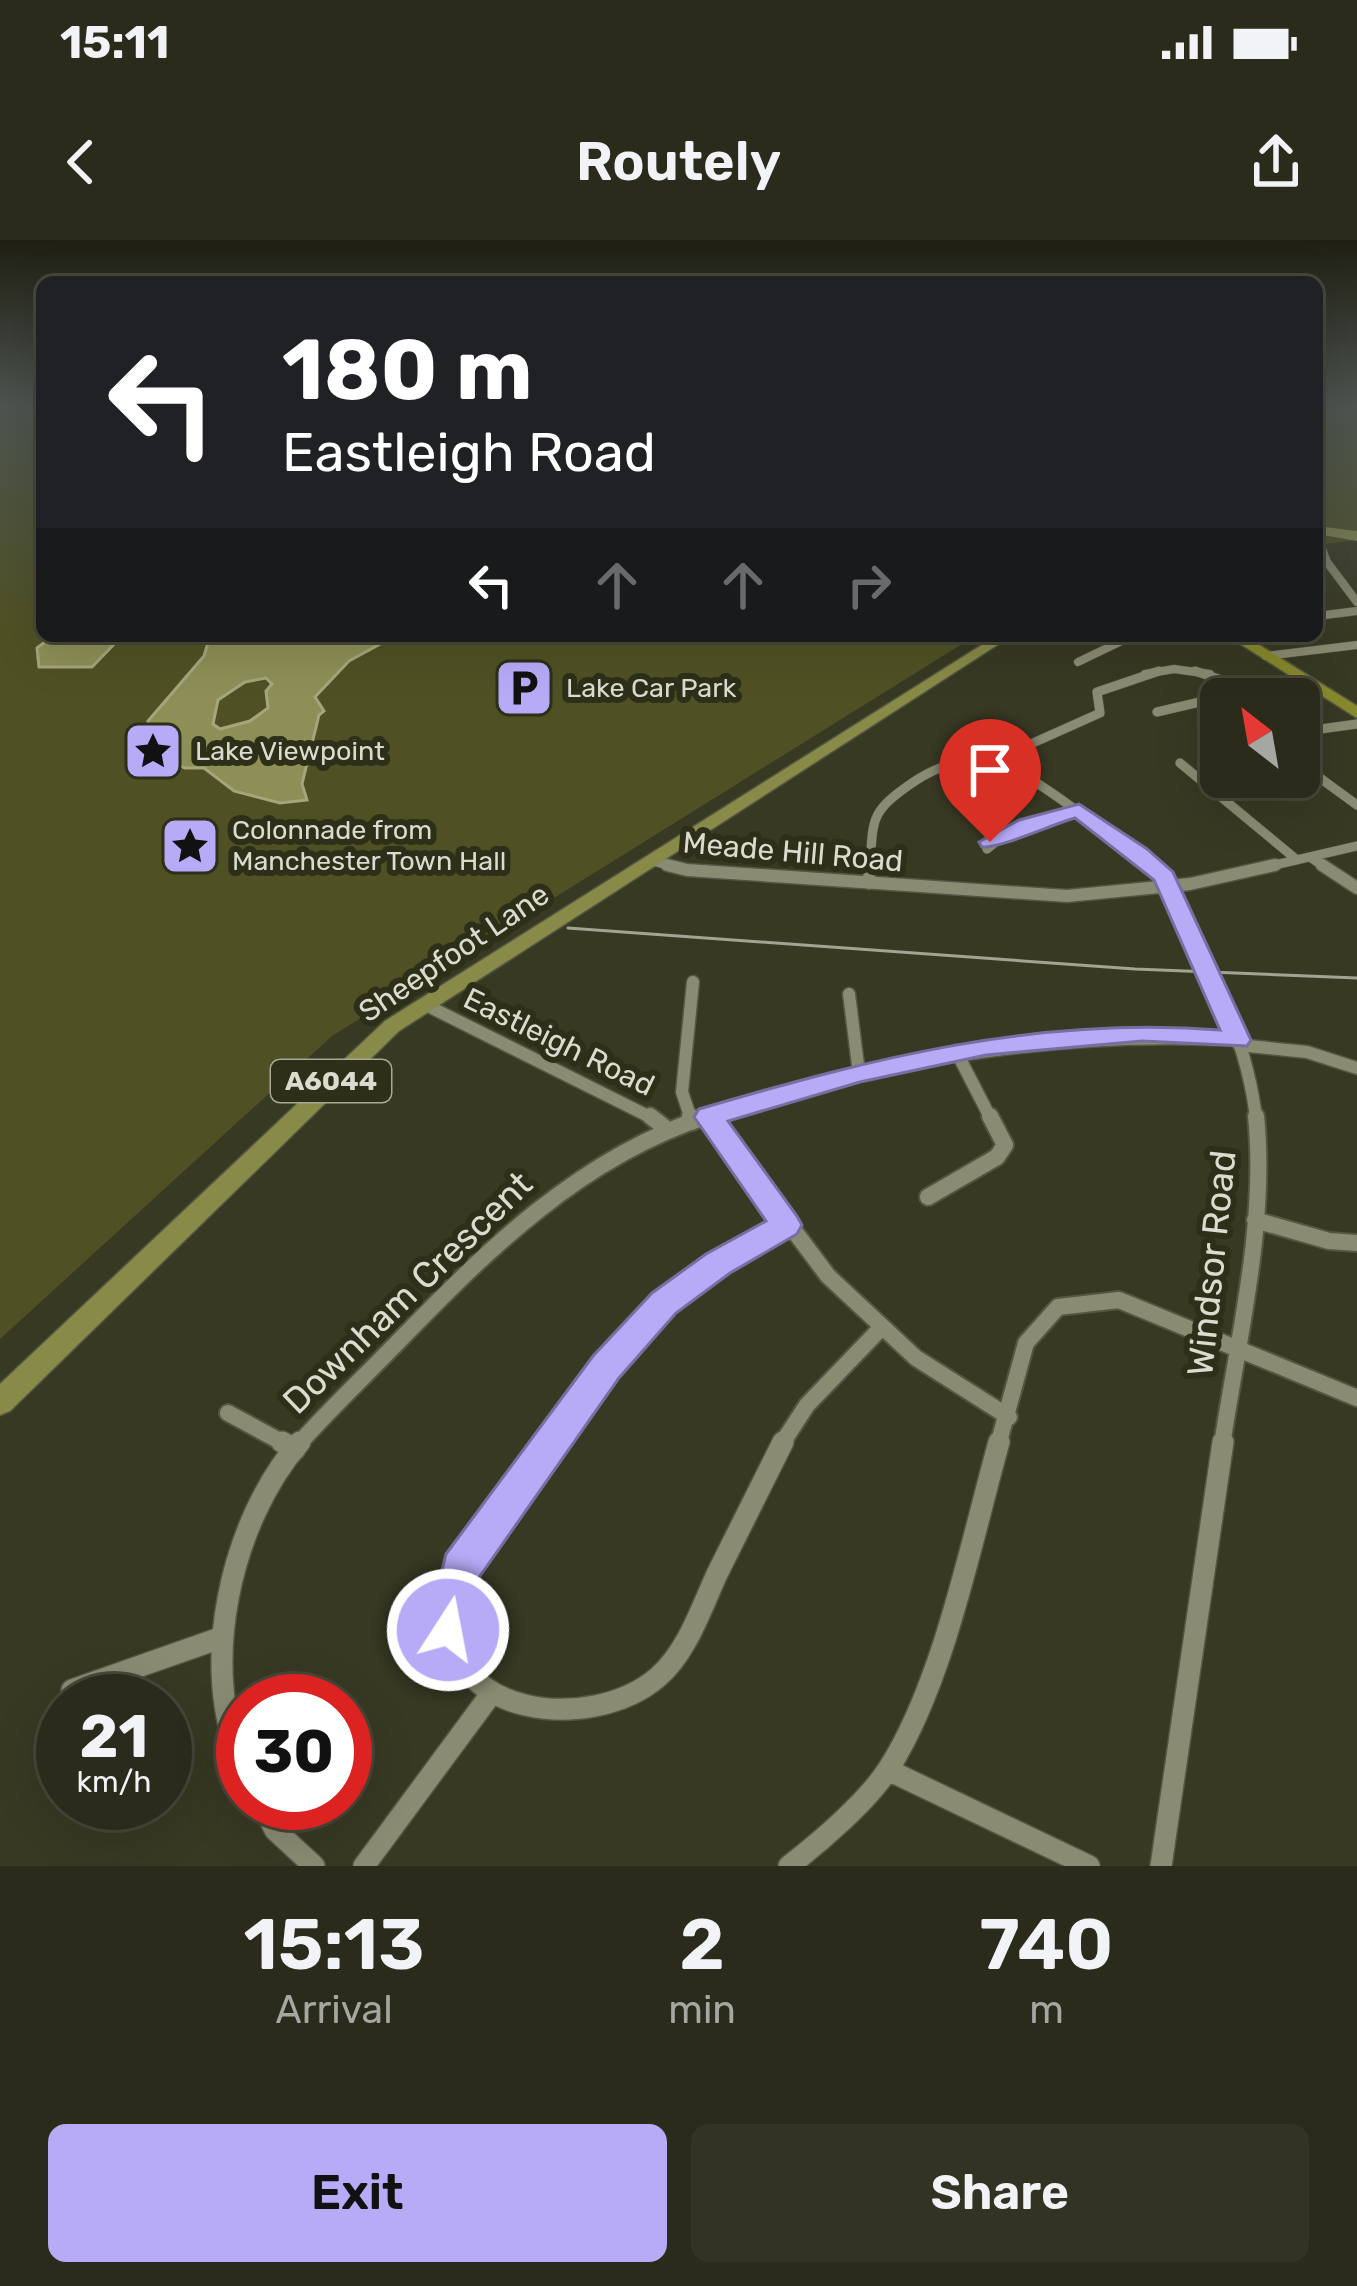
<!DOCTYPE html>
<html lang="en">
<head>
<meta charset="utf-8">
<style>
	body { margin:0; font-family:Rubik,sans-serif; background:#323323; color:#f1f3f6; height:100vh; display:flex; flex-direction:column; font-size:45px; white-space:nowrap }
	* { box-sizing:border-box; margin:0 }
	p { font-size:39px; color:#a5a7a2 }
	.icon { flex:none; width:66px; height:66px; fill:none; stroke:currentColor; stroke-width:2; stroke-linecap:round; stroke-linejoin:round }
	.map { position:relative; height:1626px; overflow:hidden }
	.side { display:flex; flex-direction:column; background:#2a2b1a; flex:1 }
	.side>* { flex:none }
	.hud { position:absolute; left:36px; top:36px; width:1287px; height:366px; border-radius:18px; box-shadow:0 12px 48px #0002,0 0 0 3px #464739; background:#202124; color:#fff; overflow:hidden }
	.needle { width:78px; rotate:329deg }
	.buttons { position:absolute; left:1200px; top:438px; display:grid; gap:24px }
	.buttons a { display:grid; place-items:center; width:120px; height:120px; border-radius:18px; background:#2a2b1a; box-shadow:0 12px 48px #0002,0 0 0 3px #464739; font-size:60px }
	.speed { position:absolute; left:36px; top:1434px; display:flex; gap:24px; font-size:60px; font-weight:700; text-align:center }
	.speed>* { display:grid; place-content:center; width:156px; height:156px; border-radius:50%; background:#2a2b1a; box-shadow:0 12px 48px #0002,0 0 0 3px #464739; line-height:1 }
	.speed small { font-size:30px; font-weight:400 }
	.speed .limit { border:18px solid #d22; background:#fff; color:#111 }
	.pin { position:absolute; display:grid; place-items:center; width:102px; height:102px; color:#fff; margin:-123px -51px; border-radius:50% 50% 50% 0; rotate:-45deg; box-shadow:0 0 12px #0007 }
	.pin .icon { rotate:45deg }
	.me { position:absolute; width:132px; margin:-66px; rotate:11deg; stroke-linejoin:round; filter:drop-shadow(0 0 9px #0008) }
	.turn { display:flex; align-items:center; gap:42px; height:252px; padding:0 48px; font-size:54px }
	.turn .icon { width:156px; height:156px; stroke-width:2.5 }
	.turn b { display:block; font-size:84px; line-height:102px }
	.lanes { display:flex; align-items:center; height:114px; padding:0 48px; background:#0003; justify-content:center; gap:60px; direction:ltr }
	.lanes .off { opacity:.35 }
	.eta { display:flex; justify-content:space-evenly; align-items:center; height:204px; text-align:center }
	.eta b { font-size:72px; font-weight:600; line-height:84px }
	.cta { display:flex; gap:24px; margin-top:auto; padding:24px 48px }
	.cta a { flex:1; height:138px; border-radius:18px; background:#b7abf8; color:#111; font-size:48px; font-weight:600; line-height:138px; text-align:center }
	.cta a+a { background:#323323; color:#f1f3f6 }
	.status { display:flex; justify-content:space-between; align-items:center; height:84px; padding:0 60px; background:#2a2b1a; direction:ltr }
	.status svg { height:33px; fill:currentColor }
	header { display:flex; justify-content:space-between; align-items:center; height:156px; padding:0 48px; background:#2a2b1a; font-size:54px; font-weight:600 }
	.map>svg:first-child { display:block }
	.green { fill:#4f5124 }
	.water { fill:#8d8f57; stroke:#a4a67b; stroke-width:3; fill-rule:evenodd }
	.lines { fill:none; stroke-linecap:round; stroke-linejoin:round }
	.river { fill:#8d8f57; fill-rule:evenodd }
	.street-far4-casing { stroke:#545542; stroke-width:9 }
	.street-far3-casing { stroke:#545542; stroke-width:10 }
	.street-far2-casing { stroke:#545542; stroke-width:15 }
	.street-far1-casing { stroke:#545542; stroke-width:20 }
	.street-casing { stroke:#545542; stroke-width:24 }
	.primary-casing { stroke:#545542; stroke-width:3 }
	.highway-casing { stroke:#545542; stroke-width:3 }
	.street-far4 { stroke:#898b72; stroke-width:8 }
	.street-far3 { stroke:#898b72; stroke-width:9 }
	.street-far2 { stroke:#898b72; stroke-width:12 }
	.street-far1 { stroke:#898b72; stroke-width:16 }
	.street { stroke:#898b72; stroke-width:21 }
	.primary { fill:#888a48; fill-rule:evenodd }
	.highway { fill:#888a2c; fill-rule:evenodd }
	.tram { stroke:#a3a494; stroke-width:3 }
	.route { fill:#b7abf8; stroke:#776fa1; stroke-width:3 }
	.labels { text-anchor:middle; stroke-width:12; stroke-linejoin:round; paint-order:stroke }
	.far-poi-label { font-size:27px; fill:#dbdccf; stroke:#2e2f19; text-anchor:start }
	.shield { fill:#2e2f19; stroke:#a7a898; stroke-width:3 }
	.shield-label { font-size:27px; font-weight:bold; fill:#dbdccf }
	.street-label { font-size:30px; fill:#dbdccf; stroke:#2e2f19 }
	.near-street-label { font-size:36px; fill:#dbdccf; stroke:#2e2f19 }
</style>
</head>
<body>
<div class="status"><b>15:11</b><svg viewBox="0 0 49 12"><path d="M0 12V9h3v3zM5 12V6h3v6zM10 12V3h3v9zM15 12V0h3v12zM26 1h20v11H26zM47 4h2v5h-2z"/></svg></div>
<header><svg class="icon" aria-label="back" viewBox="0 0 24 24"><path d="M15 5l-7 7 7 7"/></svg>Routely<svg class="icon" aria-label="share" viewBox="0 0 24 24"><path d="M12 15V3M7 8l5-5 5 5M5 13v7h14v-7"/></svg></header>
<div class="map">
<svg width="1357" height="1626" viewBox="0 0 1357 1626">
	<rect width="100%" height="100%" fill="#383923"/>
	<!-- green -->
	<path class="green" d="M0,167H42V396H975L332,796L0,1099Z
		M1317,167H1357V300L1317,305Z"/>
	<!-- water -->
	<path class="water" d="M53,396H122L92,427H39L37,408Z
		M210,396H395L349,421L315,457L324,471L319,475L302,544L307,560L280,563L234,551L204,528H185L165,520L150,507L148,481L204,416ZM266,438L272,444L266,451L268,468L250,481L220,489L213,484L218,460L245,442Z"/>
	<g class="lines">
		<!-- river -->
		<path class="river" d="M1317,286L1357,291V301L1317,294Z"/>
		<!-- street-far4 casing -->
		<g class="street-far4-casing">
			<path id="street-far4" d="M1320,304L1327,322L1357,362
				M1317,376L1357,371
				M1266,416L1357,405
				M1078,422L1132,396
				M1145,434L1174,429L1210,434"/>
		</g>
		<!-- street-far3 casing -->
		<g class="street-far3-casing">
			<path id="street-far3" d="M1251,450L1282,446
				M1157,472L1251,450L1195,431
				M1299,492L1357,484
				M1004,523L1024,507L1100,473L1097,452L1159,431
				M1180,523L1297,620
				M1320,538L1357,565
				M987,609L1009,591L1079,570
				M1310,617L1326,628
				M653,621L678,628
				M870,628C873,578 870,572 912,543C982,495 1028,536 1087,578C1110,594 1135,609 1156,628
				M1262,628L1357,606"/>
		</g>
		<!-- street-far2 casing -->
		<g class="street-far2-casing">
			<path id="street-far2" d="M667,625L687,630L1067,656L1190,644L1275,625
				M1153,625C1198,692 1248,799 1256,879
				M1322,625L1357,648
				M869,643L870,625
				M849,754L859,833
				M424,764L654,879
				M1239,805L1307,812L1357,828
				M956,811L991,879
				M691,879L682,852L693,742
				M699,879C876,822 1051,790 1237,800"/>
		</g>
		<!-- street-far1 casing -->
		<g class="street-far1-casing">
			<path id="street-far1" d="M650,876L668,890
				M690,876L692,882
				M709,877L828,1036L916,1118L1009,1177
				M928,957L997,917L1005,905L990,876
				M1255,980L1329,1001L1357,1003
				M228,1173L287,1205
				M298,1205C328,1171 362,1139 394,1106C485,1012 580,917 708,876
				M544,1205L663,1063L707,1031L786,985
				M781,1205L807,1165L881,1088
				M998,1205L1026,1103L1058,1067L1119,1060L1357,1158
				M1222,1205C1238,1098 1267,984 1256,876"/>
		</g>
		<!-- street casing -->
		<g class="street-casing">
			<path id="street" d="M282,1202L295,1209
				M547,1202C516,1242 455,1318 450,1368C440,1478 592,1494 658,1437C687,1412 701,1369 717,1334C739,1290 761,1246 783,1202
				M72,1450L220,1398
				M243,1526C197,1429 231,1280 300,1202
				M888,1530L1089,1626
				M262,1563L275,1590L314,1626
				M364,1626L491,1454
				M789,1626C820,1602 868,1561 889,1528C944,1441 971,1302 999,1202
				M1161,1626L1223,1202"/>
		</g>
		<!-- primary casing -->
		<g class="primary-casing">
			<path id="primary" d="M996,396H1011L399,791L10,1171L0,1175V1144L385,781Z"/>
		</g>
		<!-- highway casing -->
		<g class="highway-casing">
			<path id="highway" d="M1228,396H1245L1357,466V478Z"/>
		</g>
		<!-- street-far4 -->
		<use href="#street-far4" class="street-far4"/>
		<!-- street-far3 -->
		<use href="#street-far3" class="street-far3"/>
		<!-- street-far2 -->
		<use href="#street-far2" class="street-far2"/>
		<!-- street-far1 -->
		<use href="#street-far1" class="street-far1"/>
		<!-- street -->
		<use href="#street" class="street"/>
		<!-- primary -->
		<use href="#primary" class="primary"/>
		<!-- highway -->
		<use href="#highway" class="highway"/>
		<!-- tram -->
		<path class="tram" d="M568,688L1135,729L1357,738"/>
	</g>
	<!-- sky -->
	<linearGradient id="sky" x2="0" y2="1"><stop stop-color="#1f1f13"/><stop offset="0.42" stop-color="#4d5450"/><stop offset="1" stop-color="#4d5450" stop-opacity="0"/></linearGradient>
	<rect width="1357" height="395" fill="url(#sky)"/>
	<!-- route -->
	<path class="route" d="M1079,564L1147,609L1173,632L1251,800L1247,806L1142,801L986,815L860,842L728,881L797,976L802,985L797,994L730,1033L676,1073L619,1138L480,1336L464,1405L448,1411L433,1405L427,1390L446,1314L593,1116L652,1053L706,1014L766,981L699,884L694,877L699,869C873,818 1036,776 1220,790L1154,640L1075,578C1053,584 999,609 982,607L979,602L1019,580Z"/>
	<!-- icons -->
	<defs>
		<g id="parking-square" transform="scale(3)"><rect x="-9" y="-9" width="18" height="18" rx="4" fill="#b7abf8" stroke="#2e2f19"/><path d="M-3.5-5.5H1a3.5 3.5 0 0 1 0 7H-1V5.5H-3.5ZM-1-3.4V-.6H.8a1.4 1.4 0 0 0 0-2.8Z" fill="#111"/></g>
		<g id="sight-square" transform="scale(3)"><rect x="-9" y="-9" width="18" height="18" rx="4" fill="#b7abf8" stroke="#2e2f19"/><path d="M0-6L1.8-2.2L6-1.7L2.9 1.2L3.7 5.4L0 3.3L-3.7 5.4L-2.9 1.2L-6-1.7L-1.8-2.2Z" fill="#111"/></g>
	</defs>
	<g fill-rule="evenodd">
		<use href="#parking-square" x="524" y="448"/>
		<use href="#sight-square" x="153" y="511"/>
		<use href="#sight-square" x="190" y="606"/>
	</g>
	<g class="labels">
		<!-- far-poi labels -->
		<g class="far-poi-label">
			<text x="566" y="457">Lake Car Park</text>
			<text x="195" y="520">Lake Viewpoint</text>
			<text x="232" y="599">Colonnade from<tspan x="232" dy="31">Manchester Town Hall</tspan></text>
		</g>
		<!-- shield labels -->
		<rect class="shield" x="271" y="820" width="120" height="42" rx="9"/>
		<g class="shield-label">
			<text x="331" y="850">A6044</text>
		</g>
		<!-- street labels -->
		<g class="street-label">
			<text transform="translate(793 612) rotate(5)" y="10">Meade Hill Road</text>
			<text transform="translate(454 713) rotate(-34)" y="10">Sheepfoot Lane</text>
			<text transform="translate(559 802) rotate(26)" y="10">Eastleigh Road</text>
		</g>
		<!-- near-street labels -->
		<g class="near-street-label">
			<text transform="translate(1211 1023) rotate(-84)" y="13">Windsor Road</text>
			<text transform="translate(407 1052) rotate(-44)" y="13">Downham Crescent</text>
		</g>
	</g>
</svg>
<div class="buttons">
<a><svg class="needle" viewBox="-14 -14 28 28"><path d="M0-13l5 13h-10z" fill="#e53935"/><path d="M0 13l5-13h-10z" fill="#a5a7a2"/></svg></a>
</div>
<div class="speed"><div>21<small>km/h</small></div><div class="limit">30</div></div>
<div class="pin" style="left:990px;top:602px;background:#d93025"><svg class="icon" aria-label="arrive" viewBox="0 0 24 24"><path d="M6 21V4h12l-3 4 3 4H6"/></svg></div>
<svg class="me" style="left:448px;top:1390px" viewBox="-20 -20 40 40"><circle r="17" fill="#b7abf8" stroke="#fff" stroke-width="3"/><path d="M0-11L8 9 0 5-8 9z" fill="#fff"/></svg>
<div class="hud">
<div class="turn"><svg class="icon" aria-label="left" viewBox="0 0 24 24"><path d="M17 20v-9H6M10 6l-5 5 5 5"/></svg><div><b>180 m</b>Eastleigh Road</div></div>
<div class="lanes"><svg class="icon" aria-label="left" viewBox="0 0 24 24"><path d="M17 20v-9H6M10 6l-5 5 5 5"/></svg><svg class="icon off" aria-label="ahead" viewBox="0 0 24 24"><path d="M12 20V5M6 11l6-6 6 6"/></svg><svg class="icon off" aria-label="ahead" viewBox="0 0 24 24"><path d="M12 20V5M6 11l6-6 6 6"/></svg><svg class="icon off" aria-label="right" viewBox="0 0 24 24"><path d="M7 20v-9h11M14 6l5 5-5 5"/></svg></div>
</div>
</div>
<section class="side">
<div class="eta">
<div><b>15:13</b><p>Arrival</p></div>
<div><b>2</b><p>min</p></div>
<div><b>740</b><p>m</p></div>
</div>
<div class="cta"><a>Exit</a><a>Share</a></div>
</section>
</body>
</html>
